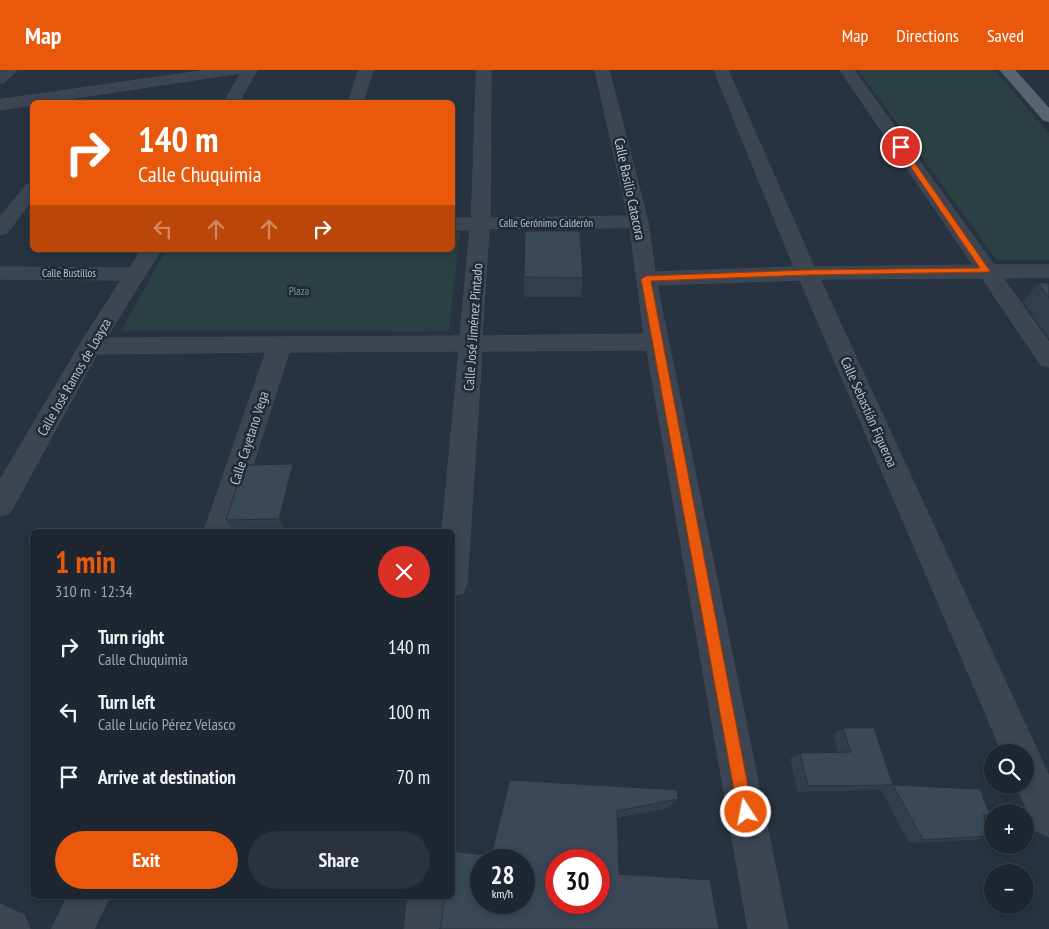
<!DOCTYPE html>
<html lang="en">
<head>
<meta charset="utf-8">
<style>
	body { margin:0; font-family:"PT Sans Narrow",sans-serif; background:#2b323d; color:#f1f3f6; height:100vh; display:flex; flex-direction:column; font-size:19px; white-space:nowrap }
	* { box-sizing:border-box; margin:0 }
	p { font-size:16px; color:#a1a5ab }
	.icon { flex:none; width:28px; height:28px; fill:none; stroke:currentColor; stroke-width:2; stroke-linecap:round; stroke-linejoin:round }
	.map { position:relative; flex:1; overflow:hidden }
	.side { position:absolute; left:30px; top:459px; width:425px; height:370px; display:flex; flex-direction:column; background:#1e2631; border-radius:8px; box-shadow:0 2px 8px #0003,0 0 0 1px #3c434d }
	.side>* { flex:none }
	.banner { position:absolute; left:30px; top:30px; width:425px; height:152px; border-radius:8px; box-shadow:0 2px 8px #0003,0 0 0 1px #3c434d; background:#ea580c; color:#fff; overflow:hidden }
	.controls { position:absolute; left:984px; top:674px; display:grid; gap:10px }
	.controls a { display:grid; place-items:center; width:50px; height:50px; border-radius:50%; background:#1e2631; box-shadow:0 2px 8px #0003,0 0 0 1px #3c434d; font-size:25px }
	.speed { position:absolute; left:470px; top:779px; display:flex; gap:10px; font-size:25px; font-weight:700; text-align:center }
	.speed>* { display:grid; place-content:center; width:65px; height:65px; border-radius:50%; background:#1e2631; box-shadow:0 2px 8px #0003,0 0 0 1px #3c434d; line-height:1 }
	.speed small { font-size:12px; font-weight:400 }
	.speed .limit { border:8px solid #d22; background:#fff; color:#111 }
	.pin { position:absolute; display:grid; place-items:center; width:42px; height:42px; color:#fff; margin:-21px; border:2px solid #fff; border-radius:50%; box-shadow:0 1px 5px #0007 }
	.me { position:absolute; width:55px; margin:-28px; rotate:349deg; stroke-linejoin:round; filter:drop-shadow(0 0 4px #0008) }
	.turn { display:flex; align-items:center; gap:18px; height:105px; padding:0 25px; font-size:22px }
	.turn .icon { width:65px; height:65px; stroke-width:2.5 }
	.turn b { display:block; font-size:35px; line-height:42px }
	.lanes { display:flex; align-items:center; height:48px; padding:0 25px; background:#0003; justify-content:center; gap:25px; direction:ltr }
	.lanes .off { opacity:.35 }
	.round { display:grid; place-items:center; flex:none; width:52px; height:52px; border-radius:26px; background:#2b323d }
	.overview { display:flex; align-items:center; justify-content:space-between; height:85px; padding:0 25px }
	h1 { font-size:30px; font-weight:700; line-height:38px; color:#ea580c }
	.cta { display:flex; gap:10px; margin-top:auto; padding:10px 25px }
	.cta a { flex:1; height:58px; border-radius:30px; background:#ea580c; color:#fff; font-size:20px; font-weight:700; line-height:58px; text-align:center }
	.cta a+a { background:#2b323d; color:#f1f3f6 }
	ul { padding:0; list-style:none }
	li { display:flex; align-items:center; gap:15px; height:65px; padding:0 25px }
	li div { flex:1 }
	li b { display:block; font-size:19px }
	li em { font-style:normal }
	header { display:flex; align-items:center; gap:30px; box-sizing:border-box; height:70px; padding:0 25px; background:#ea580c; color:#fff }
	header strong { font-size:24px }
	nav { display:flex; gap:28px; margin-inline-start:auto; font-size:18px }
	.map>svg:first-child { display:block }
	.green { fill:#2a4042 }
	.lines { fill:none; stroke-linecap:round; stroke-linejoin:round }
	.minor-casing { stroke:#464e5a; stroke-width:1 }
	.tertiary-casing { stroke:#464e5a; stroke-width:1 }
	.primary-casing { stroke:#464e5a; stroke-width:1 }
	.minor { fill:#3c4551; fill-rule:evenodd }
	.tertiary { fill:#3c4551; fill-rule:evenodd }
	.primary { fill:#5a6471; fill-rule:evenodd }
	.wall { fill:#323e4b }
	.shaded-wall { fill:#29323d }
	.building { fill:#3a4857; stroke:#29323d; fill-rule:evenodd }
	.route { fill:#ea580c; stroke:#983908 }
	.labels { text-anchor:middle; stroke-width:5; stroke-linejoin:round; paint-order:stroke }
	.far-street-label { font-size:11px; fill:#b9c0cb; stroke:#212a36 }
	.far-park-label { font-size:11px; fill:#719b7a; stroke:#212a36 }
	.street-label { font-size:14px; fill:#b9c0cb; stroke:#212a36 }
</style>
</head>
<body>
<header>
<strong>Map</strong>
<nav><a>Map</a><a>Directions</a><a>Saved</a></nav>
</header>
<div class="map">
<svg width="1049" height="859" viewBox="0 0 1049 859">
	<rect width="100%" height="100%" fill="#283341"/>
	<!-- green -->
	<path class="green" d="M858,0H994L1049,63V190H997Z
		M453,162H460L449,261H121L166,180H452Z"/>
	<g class="lines">
		<!-- minor casing -->
		<g class="minor-casing">
			<path id="minor" d="M2,0H17L5,12L0,13Z
				M208,0H257L239,32H224L241,3L48,32H32V35L0,40V30Z
				M359,0H373L363,32H349Z
				M477,0H491L490,148L628,146L595,0H609L648,152L655,202L794,197L714,0H728L814,197L973,195L840,0H854L994,195H1049V207L1003,208L1049,272V297L1041,295L982,208L820,209L1049,706V767L1036,761L1016,715H1025V682H1002L800,210L657,215L788,859H748L647,280L482,281L467,513L463,523L452,526V461H442L459,281L289,282L232,461H204L266,282L97,284L10,443L0,446V410L79,276L121,210L0,209V197L130,198L141,180H161L106,268L460,266L470,160H452V148H471ZM630,158L644,264L482,266L489,159Z
				M32,114V130L7,163L0,165V147L26,115Z
				M68,826H110L94,859H52Z
				M408,826H448L445,859H405Z"/>
		</g>
		<!-- tertiary casing -->
		<g class="tertiary-casing">
			<path id="tertiary" d="M0,834L24,845L30,859H0Z"/>
		</g>
		<!-- primary casing -->
		<g class="primary-casing">
			<path id="primary" d="M1000,0H1015L1049,38V52L1043,50Z"/>
		</g>
		<!-- minor -->
		<use href="#minor" class="minor"/>
		<!-- tertiary -->
		<use href="#tertiary" class="tertiary"/>
		<!-- primary -->
		<use href="#primary" class="primary"/>
	</g>
	<!-- wall -->
	<path class="wall" d="M524,207L583,208L581,227H524Z
		M1038,213H1049V269L1023,232Z
		M299,406L286,461H234L226,450Z
		M843,658L893,715L990,745L984,747L991,766L974,770L909,773L881,720L798,722L790,689L800,683L838,682L833,665Z
		M510,710L678,729L668,738L617,748L441,858L491,786Z"/>
	<!-- shaded-wall -->
	<path class="shaded-wall" d="M293,394L299,406L286,461L279,449Z"/>
	<!-- building -->
	<path class="building" d="M525,161H580L583,208L524,207Z
		M1038,213H1049V228Z
		M293,394L279,449L226,450L244,395Z
		M843,658H874L893,715L808,716L800,683L851,682Z
		M510,710L677,720L678,729L617,741L619,804L710,810L719,859H439L441,858L444,826H452V781L491,786ZM481,790H524V832H481ZM556,790H599V832H556Z
		M893,715L980,719L990,745H983L991,766L923,770Z"/>
	<!-- route -->
	<path class="route" d="M898,76H903L990,201L989,202L807,205L651,211L753,742L751,747L746,749L740,747L738,742L641,209L646,206L807,200L980,198L897,77Z"/>
	<g class="labels">
		<!-- far-street labels -->
		<g class="far-street-label">
			<text x="546" y="157">Calle Gerónimo Calderón</text>
			<text x="69" y="207">Calle Bustillos</text>
		</g>
		<!-- far-park labels -->
		<g class="far-park-label">
			<text x="299" y="225">Plaza</text>
		</g>
		<!-- street labels -->
		<g class="street-label">
			<text transform="translate(630 119) rotate(78)" y="5">Calle Basilio Catacora</text>
			<text transform="translate(473 257) rotate(-86)" y="5">Calle José Jiménez Pintado</text>
			<text transform="translate(74 307) rotate(-60)" y="5">Calle José Ramos de Loayza</text>
			<text transform="translate(869 342) rotate(66)" y="5">Calle Sebastián Figueroa</text>
			<text transform="translate(249 368) rotate(-72)" y="5">Calle Cayetano Vega</text>
		</g>
	</g>
</svg>
<div class="controls">
<a><svg class="icon" aria-label="search" viewBox="0 0 24 24"><circle cx="10" cy="10" r="6"/><path d="M15 15l6 6"/></svg></a>
<a>+</a>
<a>−</a>
</div>
<div class="speed"><div>28<small>km/h</small></div><div class="limit">30</div></div>
<div class="pin" style="left:901px;top:77px;background:#d93025"><svg class="icon" aria-label="arrive" viewBox="0 0 24 24"><path d="M6 21V4h12l-3 4 3 4H6"/></svg></div>
<svg class="me" style="left:746px;top:742px" viewBox="-20 -20 40 40"><circle r="17" fill="#ea580c" stroke="#fff" stroke-width="3"/><path d="M0-11L8 9 0 5-8 9z" fill="#fff"/></svg>
<div class="banner">
<div class="turn"><svg class="icon" aria-label="right" viewBox="0 0 24 24"><path d="M7 20v-9h11M14 6l5 5-5 5"/></svg><div><b>140 m</b>Calle Chuquimia</div></div>
<div class="lanes"><svg class="icon off" aria-label="left" viewBox="0 0 24 24"><path d="M17 20v-9H6M10 6l-5 5 5 5"/></svg><svg class="icon off" aria-label="ahead" viewBox="0 0 24 24"><path d="M12 20V5M6 11l6-6 6 6"/></svg><svg class="icon off" aria-label="ahead" viewBox="0 0 24 24"><path d="M12 20V5M6 11l6-6 6 6"/></svg><svg class="icon" aria-label="right" viewBox="0 0 24 24"><path d="M7 20v-9h11M14 6l5 5-5 5"/></svg></div>
</div>
<section class="side">
<div class="overview"><div><h1>1 min</h1><p>310 m · 12:34</p></div><a class="round" style="background:#d93025;color:#fff"><svg class="icon" aria-label="close" viewBox="0 0 24 24"><path d="M6 6l12 12M18 6L6 18"/></svg></a></div>
<ul>
<li><svg class="icon" aria-label="right" viewBox="0 0 24 24"><path d="M7 20v-9h11M14 6l5 5-5 5"/></svg><div><b>Turn right</b><p>Calle Chuquimia</p></div><em>140 m</em></li>
<li><svg class="icon" aria-label="left" viewBox="0 0 24 24"><path d="M17 20v-9H6M10 6l-5 5 5 5"/></svg><div><b>Turn left</b><p>Calle Lucio Pérez Velasco</p></div><em>100 m</em></li>
<li><svg class="icon" aria-label="arrive" viewBox="0 0 24 24"><path d="M6 21V4h12l-3 4 3 4H6"/></svg><div><b>Arrive at destination</b></div><em>70 m</em></li>
</ul>
<div class="cta"><a>Exit</a><a>Share</a></div>
</section>
</div>
</body>
</html>
